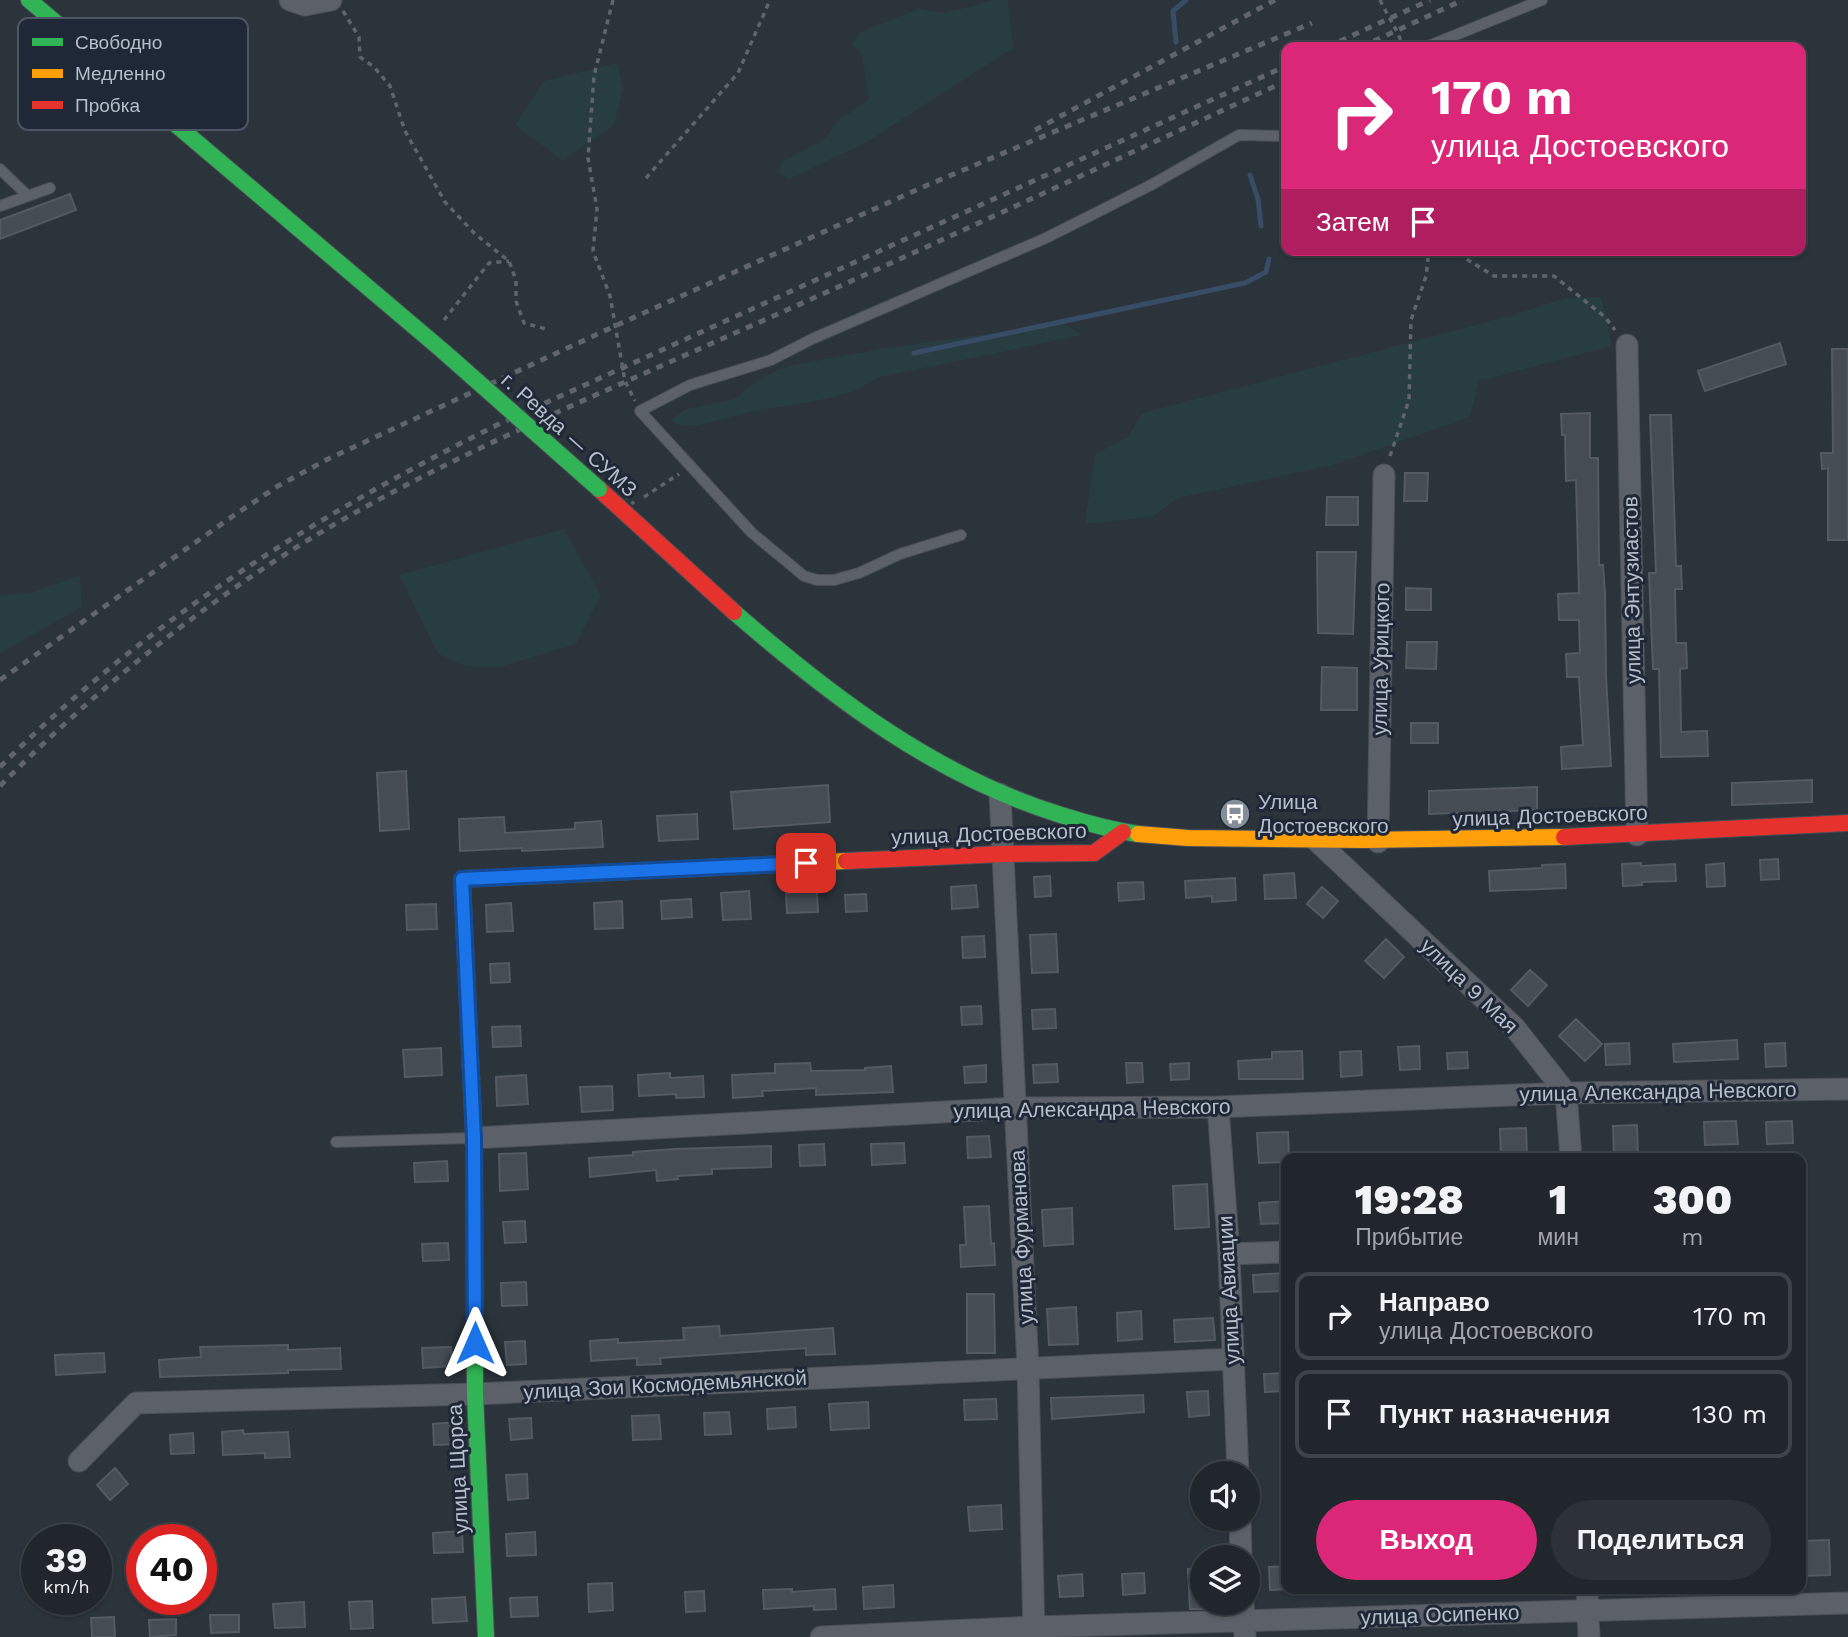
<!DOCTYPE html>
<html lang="ru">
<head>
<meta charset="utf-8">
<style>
	body { margin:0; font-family:"Work Sans",sans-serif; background:#2d3238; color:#f1f3f6; height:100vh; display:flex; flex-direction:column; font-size:26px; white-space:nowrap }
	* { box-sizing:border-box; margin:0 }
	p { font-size:23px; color:#a2a5a9 }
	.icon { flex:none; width:38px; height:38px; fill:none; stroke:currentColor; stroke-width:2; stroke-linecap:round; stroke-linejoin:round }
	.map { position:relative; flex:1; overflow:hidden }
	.details { position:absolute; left:1281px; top:1153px; width:525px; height:441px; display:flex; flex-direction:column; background:#20262c; border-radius:14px; box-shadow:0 2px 5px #0004,0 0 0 2px #3d4348 }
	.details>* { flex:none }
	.hud { position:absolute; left:1281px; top:42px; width:525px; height:214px; border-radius:14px; box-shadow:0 2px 5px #0004,0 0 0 2px #3d4348; background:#db2777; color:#fff; overflow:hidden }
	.tools { position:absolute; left:1190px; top:1461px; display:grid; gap:14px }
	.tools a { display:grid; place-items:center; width:70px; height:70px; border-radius:50%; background:#20262c; box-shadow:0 2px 5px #0004,0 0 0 2px #3d4348; font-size:35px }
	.speed { position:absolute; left:21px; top:1524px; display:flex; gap:14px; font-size:35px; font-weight:700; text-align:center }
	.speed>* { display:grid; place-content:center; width:91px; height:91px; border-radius:50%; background:#20262c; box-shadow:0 2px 5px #0004,0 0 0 2px #3d4348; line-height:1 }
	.speed small { font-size:18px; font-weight:400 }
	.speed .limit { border:10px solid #d22; background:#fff; color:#111 }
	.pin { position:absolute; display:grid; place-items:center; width:60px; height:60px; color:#fff; margin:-30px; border-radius:14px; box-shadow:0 4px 10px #0006 }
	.me { position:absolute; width:77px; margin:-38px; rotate:0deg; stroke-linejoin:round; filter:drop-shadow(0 0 5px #0008) }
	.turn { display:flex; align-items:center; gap:24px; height:147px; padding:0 35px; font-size:32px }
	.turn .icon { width:91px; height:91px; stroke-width:2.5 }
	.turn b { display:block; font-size:49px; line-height:60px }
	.then { display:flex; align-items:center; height:66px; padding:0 35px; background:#0003; gap:14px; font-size:26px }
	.eta { display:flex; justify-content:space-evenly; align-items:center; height:119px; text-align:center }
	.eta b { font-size:42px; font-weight:800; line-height:49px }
	.button { display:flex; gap:14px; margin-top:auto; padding:14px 35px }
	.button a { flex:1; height:80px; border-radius:42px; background:#db2777; color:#fff; font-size:28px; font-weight:800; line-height:80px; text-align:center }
	.button a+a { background:#2d3238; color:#f1f3f6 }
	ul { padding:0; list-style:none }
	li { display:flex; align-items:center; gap:21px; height:88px; margin:0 14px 10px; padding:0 21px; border:4px solid #3d4348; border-radius:14px }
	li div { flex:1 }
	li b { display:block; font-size:26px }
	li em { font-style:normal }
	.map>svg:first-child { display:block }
	.green { fill:#283d41 }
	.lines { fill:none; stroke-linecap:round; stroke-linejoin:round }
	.stream { stroke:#374c65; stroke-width:5 }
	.building { fill:#454c53; stroke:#535a62; stroke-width:2 }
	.lane-casing { stroke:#494f55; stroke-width:12 }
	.street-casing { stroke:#494f55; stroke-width:23 }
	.fast-casing { stroke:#494f55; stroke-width:18 }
	.slow-casing { stroke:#494f55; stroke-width:18 }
	.jam-casing { stroke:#494f55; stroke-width:18 }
	.path { stroke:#5f656c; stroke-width:3.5; stroke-dasharray:5 5; stroke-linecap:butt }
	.lane { stroke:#5c6068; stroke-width:10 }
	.street { stroke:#5c6068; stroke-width:21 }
	.fast { stroke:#30b455; stroke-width:16 }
	.slow { stroke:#ff9f0a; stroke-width:16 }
	.jam { stroke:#e5322d; stroke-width:16 }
	.rail { stroke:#60646c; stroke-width:5; stroke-dasharray:7 7; stroke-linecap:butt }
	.fast-bridge-casing { stroke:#494f57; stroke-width:18; stroke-linecap:butt }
	.path-bridge { stroke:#5f656c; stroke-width:3.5; stroke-dasharray:5 5; stroke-linecap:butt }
	.fast-bridge { stroke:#30b455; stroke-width:16 }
	.route-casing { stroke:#114b97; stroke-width:18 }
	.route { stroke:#1a73e8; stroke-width:12 }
	.labels { text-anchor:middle; stroke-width:6; stroke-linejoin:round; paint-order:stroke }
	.street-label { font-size:21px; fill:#b6becb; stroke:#1e2836 }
	.poi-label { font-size:21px; fill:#b6becb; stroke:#1e2836; text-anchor:start }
	.key { fill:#1e2836; stroke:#4c5563; stroke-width:2 }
	.key-label { font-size:19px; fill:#b6becb }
</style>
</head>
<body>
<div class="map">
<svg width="1848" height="1637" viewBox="0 0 1848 1637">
	<rect width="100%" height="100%" fill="#2b333b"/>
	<!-- green -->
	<path class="green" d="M995,0H1008L1013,48L865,143L789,179L778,173L783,161L825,139L840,119L869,100L862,54L852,45L860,32L919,9L944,13Z
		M617,63L623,89L614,125L562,160L515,125L544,81Z
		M1601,297L1612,346L1479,381L1470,417L1333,465L1178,498L1152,517L1085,524L1095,454L1128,437L1142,413L1513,315L1565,298Z
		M1063,323L1083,335L880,377L853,392L812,402L754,411L700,425L682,426L670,421L686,409L734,399L756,382L773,372L793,365L881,349Z
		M564,529L601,595L576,644L499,667L466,666L438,654L399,575Z
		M80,576L82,607L0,653V595L29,593Z"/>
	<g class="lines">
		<!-- stream -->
		<path class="stream" d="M1176,42L1173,11L1186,0
			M1250,175L1258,199L1261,226
			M914,353L1245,283L1266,272L1269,259"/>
	</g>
	<!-- building -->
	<path class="building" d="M70,194L76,210L0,239V220Z
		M1780,343L1786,364L1705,391L1698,371Z
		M1832,349H1848V540H1828V468L1822,469L1821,453H1833Z
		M1590,413V458H1598L1599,565H1603L1605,593L1606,676L1611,766L1562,769L1561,747L1583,745L1579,677H1567L1566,654L1580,653L1579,620H1559L1558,594L1579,593L1576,480L1566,481L1565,435H1562L1561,414Z
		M1650,415H1671L1676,566H1681L1682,589H1675L1676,643H1686L1687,668L1680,669L1681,732L1707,731L1708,756L1661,757L1659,669H1653L1649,573H1656Z
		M1405,473H1428L1427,501H1404Z
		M1327,497H1358V525H1326Z
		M1317,552H1356L1353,634L1318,633Z
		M1406,588L1431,589V610H1406Z
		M1407,642H1437L1436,669L1406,668Z
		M1322,667L1357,668V710H1321Z
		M1411,723H1438V743H1411Z
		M406,771L409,829L380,831L377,773Z
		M1812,780V802L1732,805V783Z
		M828,785L830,822L734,829L731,792Z
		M1537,787V810L1429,814V791Z
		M697,814L698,839L659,841L657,816Z
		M504,817L505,833L575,829V823L601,821L603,847L522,851V848L460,851L459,819Z
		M1778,859L1779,879L1761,880L1760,860Z
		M1641,863V866L1675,864L1676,881L1642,882V885L1623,886L1622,864Z
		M1724,863L1725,886L1707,887L1706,865Z
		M1565,864L1566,888L1490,891L1489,871L1542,868V865Z
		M1294,873L1296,898L1265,899L1264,875Z
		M1050,876L1051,896L1035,897L1034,877Z
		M1235,878L1236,900L1212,902V896L1186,898L1185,881Z
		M1143,882L1144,899L1119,901L1118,883Z
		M976,885L978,907L952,909L951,887Z
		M1322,887L1338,901L1323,918L1307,904Z
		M749,891L751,919L723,920L721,893Z
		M817,891L818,912L787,913L786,893Z
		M866,894L867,911L846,912L845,895Z
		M691,899L692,917L662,919L661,901Z
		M622,901L623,928L595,929L594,903Z
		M511,903L513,931L487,932L486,905Z
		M436,904L437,929L407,930L406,905Z
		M1056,934L1058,972L1032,973L1030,935Z
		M984,936L985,957L963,958L962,937Z
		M1386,939L1404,957L1384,978L1365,961Z
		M509,963L510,982L491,983L490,964Z
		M1530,970L1547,985L1528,1006L1511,990Z
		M981,1006L982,1024L962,1025L961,1007Z
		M1055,1009L1056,1028L1033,1029L1032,1010Z
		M1576,1019L1602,1044L1585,1061L1559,1036Z
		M520,1026L521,1046L493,1047L492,1027Z
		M1737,1040L1738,1059L1674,1062L1673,1044Z
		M1629,1043L1630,1064L1606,1065L1605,1044Z
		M1785,1043L1786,1066L1766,1067L1765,1044Z
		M1419,1046L1420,1069L1400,1070L1398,1047Z
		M441,1048L442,1075L405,1077L403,1050Z
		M1302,1051L1303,1079H1239L1238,1061L1272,1059V1052Z
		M1361,1051L1362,1075L1341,1077L1340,1052Z
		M1467,1052L1468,1068L1448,1069L1447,1053Z
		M810,1063L811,1071L865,1070V1068L891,1066L893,1092L816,1095V1088L762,1091L763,1096L733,1098L732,1075L775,1073V1064Z
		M1126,1063H1142L1143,1082L1127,1083Z
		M1189,1063V1079L1171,1080L1170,1064Z
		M1057,1064L1058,1082L1034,1083L1033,1065Z
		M986,1065V1082L965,1083L964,1067Z
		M670,1073V1078L703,1076L704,1097L676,1098V1094L639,1096L638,1075Z
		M526,1075L528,1104L497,1106L496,1077Z
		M612,1086L613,1110L582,1112L580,1087Z
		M1736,1121L1738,1144L1705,1145L1704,1122Z
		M1792,1121L1793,1143L1767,1144L1766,1122Z
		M1637,1125L1638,1158H1614L1613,1126Z
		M1526,1128L1527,1154L1501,1156L1500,1129Z
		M1288,1132L1289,1158H1286V1162L1259,1163L1257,1133Z
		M989,1136L991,1157L968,1158L967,1137Z
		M904,1143L905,1163L872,1165L871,1144Z
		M824,1144L825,1165L800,1166L799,1145Z
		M771,1146V1167L712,1169V1174L677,1176L678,1179L657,1181L656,1170L590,1177L589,1158L633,1155V1152L675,1149Z
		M526,1153L528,1189L500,1191L499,1154Z
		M447,1161L448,1181L415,1182L414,1163Z
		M1207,1184L1209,1227L1175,1229L1173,1186Z
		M1286,1201V1223L1261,1224L1259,1203Z
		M989,1206L991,1244L994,1243L995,1265L961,1267L960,1245H966L964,1207Z
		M1072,1208L1073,1244L1044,1246L1042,1210Z
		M525,1221L526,1242L505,1243L503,1222Z
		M448,1243L449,1260L423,1261L422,1244Z
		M1286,1273V1291L1254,1292L1253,1275Z
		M526,1282L527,1305L502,1306L501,1283Z
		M967,1294H994L995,1353H967Z
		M1076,1307L1078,1344L1049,1345L1047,1309Z
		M1141,1311L1142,1339L1118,1341L1117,1313Z
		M1213,1318L1215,1340L1175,1342L1174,1320Z
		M719,1326L720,1336L833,1328L835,1354L806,1355V1348L660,1358L661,1364L637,1365V1358L591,1361L590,1341L618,1339V1343L684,1340L683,1328Z
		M525,1341L526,1364L507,1365L505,1342Z
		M288,1345V1350L340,1348L341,1369L288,1370V1373L160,1377L159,1360L201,1357L200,1347Z
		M451,1347L452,1366L423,1368L422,1348Z
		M104,1353L105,1372L56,1375L55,1355Z
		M1286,1373V1391L1265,1392L1264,1374Z
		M1208,1391L1209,1415L1189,1417L1187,1392Z
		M1143,1395L1144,1412L1052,1419L1051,1398Z
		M996,1399L997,1419L965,1420L964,1400Z
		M868,1402L869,1428L831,1430L829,1404Z
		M795,1407L796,1427L768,1429L767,1409Z
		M729,1412L731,1434L705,1435L704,1413Z
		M659,1415L661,1439L633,1440L632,1416Z
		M531,1418L532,1438L511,1440L509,1419Z
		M457,1422L458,1444L434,1445L433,1424Z
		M243,1430L244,1434L288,1432L290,1457L265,1458V1453L223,1455L222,1432Z
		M193,1433L194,1453L171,1454L170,1435Z
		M115,1468L128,1484L110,1500L97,1485Z
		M527,1474L528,1498L508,1500L506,1475Z
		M1001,1505L1002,1529L970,1531L968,1507Z
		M462,1531L463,1552L434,1553L433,1533Z
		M535,1532L536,1555L507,1556L506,1534Z
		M1829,1540L1830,1575L1801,1576V1541Z
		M1286,1566V1589L1270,1590L1269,1567Z
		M1188,1569H1202V1609H1190Z
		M1144,1573L1145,1593L1123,1595L1122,1574Z
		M1082,1574L1083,1596L1060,1597L1058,1576Z
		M612,1583L613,1610L589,1612L588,1584Z
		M893,1585L894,1607L864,1609L863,1587Z
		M792,1589V1592L835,1589L836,1609L814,1610V1606L764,1609L763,1590Z
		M704,1591L705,1611L686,1612L685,1592Z
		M465,1597L467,1621L433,1623L432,1599Z
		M537,1597L538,1616L511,1617L510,1598Z
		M372,1601L373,1628L351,1629L349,1602Z
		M304,1602L305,1627L275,1628L273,1604Z
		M210,1615H239V1632L211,1633Z
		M114,1617L115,1637H92L91,1618Z
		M176,1619V1635L150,1637L149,1620Z"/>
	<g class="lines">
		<!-- lane casing -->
		<g class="lane-casing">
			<path id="lane" d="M1426,47L1542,0
				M0,169L28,196
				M0,206L50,188
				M961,535L900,554L859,573L834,580H817L804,576L752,533L640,411L690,385L771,360L812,339L1046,238L1151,185L1239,135L1286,136
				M336,1142L471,1138"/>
		</g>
		<!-- street casing -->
		<g class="street-casing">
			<path id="street" d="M290,0L305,5L331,0
				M1627,345L1637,835
				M1000,794L1028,1368L1034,1637
				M1317,841L1515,1028L1566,1093L1571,1158
				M1378,842L1384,475
				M1218,1107L1229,1254L1238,1474
				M474,1138L1016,1108L1218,1107L1566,1093L1848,1089
				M1229,1254L1286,1252
				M79,1461L136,1403L475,1394L1233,1359
				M1240,1519L1241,1558
				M1587,1589L1589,1637
				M1243,1603L1245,1637
				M821,1637L1034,1627L1848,1603"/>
		</g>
		<!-- fast casing -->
		<g class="fast-casing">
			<path id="fast" d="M29,0L443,351
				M734,612C832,697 935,776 1061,815C1086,823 1112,830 1138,834
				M486,1637L475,1394L474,1138L462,879L552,875"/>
		</g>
		<!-- slow casing -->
		<g class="slow-casing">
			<path id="slow" d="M1138,834L1188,838L1364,840L1564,837
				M552,875L846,861"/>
		</g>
		<!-- jam casing -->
		<g class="jam-casing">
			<path id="jam" d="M599,489L734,612
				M1564,837L1848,823
				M846,861L1003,854L1094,853L1123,832"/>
		</g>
		<!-- path -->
		<path class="path" d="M613,0L594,76L588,158L597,209L593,251L610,296L625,381L635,401
			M1380,0C1388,17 1398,30 1403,47
			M343,11L359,37L360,57L374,67L390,86L405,131L445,202L475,234L509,261L516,280V301L524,323L546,329
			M646,178L738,73L770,0
			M1429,251L1455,252L1494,276H1554L1605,317L1615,330
			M444,320L489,263L509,261
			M1390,456L1409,400L1411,320L1426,276L1429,250
			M644,497L679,474"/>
		<!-- lane -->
		<use href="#lane" class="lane"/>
		<!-- street -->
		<use href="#street" class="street"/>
		<!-- fast -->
		<use href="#fast" class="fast"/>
		<!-- slow -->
		<use href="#slow" class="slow"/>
		<!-- jam -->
		<use href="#jam" class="jam"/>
		<!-- rail -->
		<path class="rail" d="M1327,47L1430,0
			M1361,47L1463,0
			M1035,130L1275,0
			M0,680L233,516L278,486L328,459L615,326L923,187L1312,23
			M0,767C144,623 316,515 497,425L1286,66
			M0,786C93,692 199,606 313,537C445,458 586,400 726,337C914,254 1100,167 1286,81"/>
		<!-- fast-bridge casing -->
		<g class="fast-bridge-casing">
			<path id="fast-bridge" d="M443,351L599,489"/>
		</g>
		<!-- path-bridge -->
		<path class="path-bridge" d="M624,495L634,504"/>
		<!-- fast-bridge -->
		<use href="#fast-bridge" class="fast-bridge"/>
	</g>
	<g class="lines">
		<!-- route casing -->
		<g class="route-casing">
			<path id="route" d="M475,1343L474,1138L462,879L806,863"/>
		</g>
		<!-- route -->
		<use href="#route" class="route"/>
	</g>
	<!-- icons -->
	<defs>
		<g id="bus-disc" transform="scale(1.575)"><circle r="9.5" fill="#858d99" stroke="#1e2836"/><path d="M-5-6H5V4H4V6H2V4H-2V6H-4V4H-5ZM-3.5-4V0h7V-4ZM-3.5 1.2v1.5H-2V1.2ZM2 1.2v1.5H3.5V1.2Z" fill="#fff"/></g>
	</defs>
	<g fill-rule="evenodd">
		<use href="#bus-disc" x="1235" y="814"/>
	</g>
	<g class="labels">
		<!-- street labels -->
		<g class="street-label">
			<text transform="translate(569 435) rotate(42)" y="7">г. Ревда — СУМЗ</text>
			<text transform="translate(1632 590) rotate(-91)" y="7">улица Энтузиастов</text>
			<text transform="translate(1381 659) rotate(-89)" y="7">улица Урицкого</text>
			<text transform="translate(1550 816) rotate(-2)" y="7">улица Достоевского</text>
			<text transform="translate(989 834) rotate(-2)" y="7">улица Достоевского</text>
			<text transform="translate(1469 986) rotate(44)" y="7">улица 9 Мая</text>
			<text transform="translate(1658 1092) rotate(-1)" y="7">улица Александра Невского</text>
			<text transform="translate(1092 1109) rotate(-1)" y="7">улица Александра Невского</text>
			<text transform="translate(1022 1237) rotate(-93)" y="7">улица Фурманова</text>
			<text transform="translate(1229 1290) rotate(-93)" y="7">улица Авиации</text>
			<text transform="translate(665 1385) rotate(-3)" y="7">улица Зои Космодемьянской</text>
			<text transform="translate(458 1469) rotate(-93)" y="7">улица Щорса</text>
			<text transform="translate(1440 1615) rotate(-2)" y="7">улица Осипенко</text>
		</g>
		<!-- poi labels -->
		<g class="poi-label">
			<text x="1258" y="809">Улица<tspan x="1258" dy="24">Достоевского</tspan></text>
		</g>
	</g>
	<!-- legend -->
	<rect x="18" y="18" width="230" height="112" rx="10" class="key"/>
	<rect x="32" y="38" width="31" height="8" fill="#30b455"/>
	<rect x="32" y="69" width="31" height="9" fill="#ff9f0a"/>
	<rect x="32" y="101" width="31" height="8" fill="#e5322d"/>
	<g class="key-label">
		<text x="75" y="49">Свободно</text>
		<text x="75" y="80">Медленно</text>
		<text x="75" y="112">Пробка</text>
	</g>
</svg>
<div class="tools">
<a><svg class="icon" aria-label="sound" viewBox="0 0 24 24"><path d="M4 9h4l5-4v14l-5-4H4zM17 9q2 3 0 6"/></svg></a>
<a><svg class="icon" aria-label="layers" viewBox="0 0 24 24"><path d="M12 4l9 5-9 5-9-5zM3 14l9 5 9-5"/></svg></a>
</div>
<div class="speed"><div>39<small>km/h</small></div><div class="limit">40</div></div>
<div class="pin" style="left:806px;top:863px;background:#d93025"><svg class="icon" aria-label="arrive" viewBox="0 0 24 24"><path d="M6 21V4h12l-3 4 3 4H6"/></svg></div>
<svg class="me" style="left:475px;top:1343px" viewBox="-20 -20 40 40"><path d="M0-17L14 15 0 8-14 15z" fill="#1a73e8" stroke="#fff" stroke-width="4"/></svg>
<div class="hud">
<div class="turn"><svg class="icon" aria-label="right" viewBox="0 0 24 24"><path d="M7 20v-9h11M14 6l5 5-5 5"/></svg><div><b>170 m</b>улица Достоевского</div></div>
<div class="then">Затем<svg class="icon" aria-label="arrive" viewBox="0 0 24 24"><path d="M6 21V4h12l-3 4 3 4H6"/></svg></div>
</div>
<section class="details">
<div class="eta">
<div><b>19:28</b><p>Прибытие</p></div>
<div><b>1</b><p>мин</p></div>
<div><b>300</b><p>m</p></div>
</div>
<ul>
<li><svg class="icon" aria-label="right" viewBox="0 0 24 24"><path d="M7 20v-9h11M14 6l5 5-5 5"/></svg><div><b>Направо</b><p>улица Достоевского</p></div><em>170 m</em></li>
<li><svg class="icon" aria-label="arrive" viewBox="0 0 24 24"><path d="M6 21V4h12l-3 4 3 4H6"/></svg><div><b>Пункт назначения</b></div><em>130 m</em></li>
</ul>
<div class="button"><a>Выход</a><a>Поделиться</a></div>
</section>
</div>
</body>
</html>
